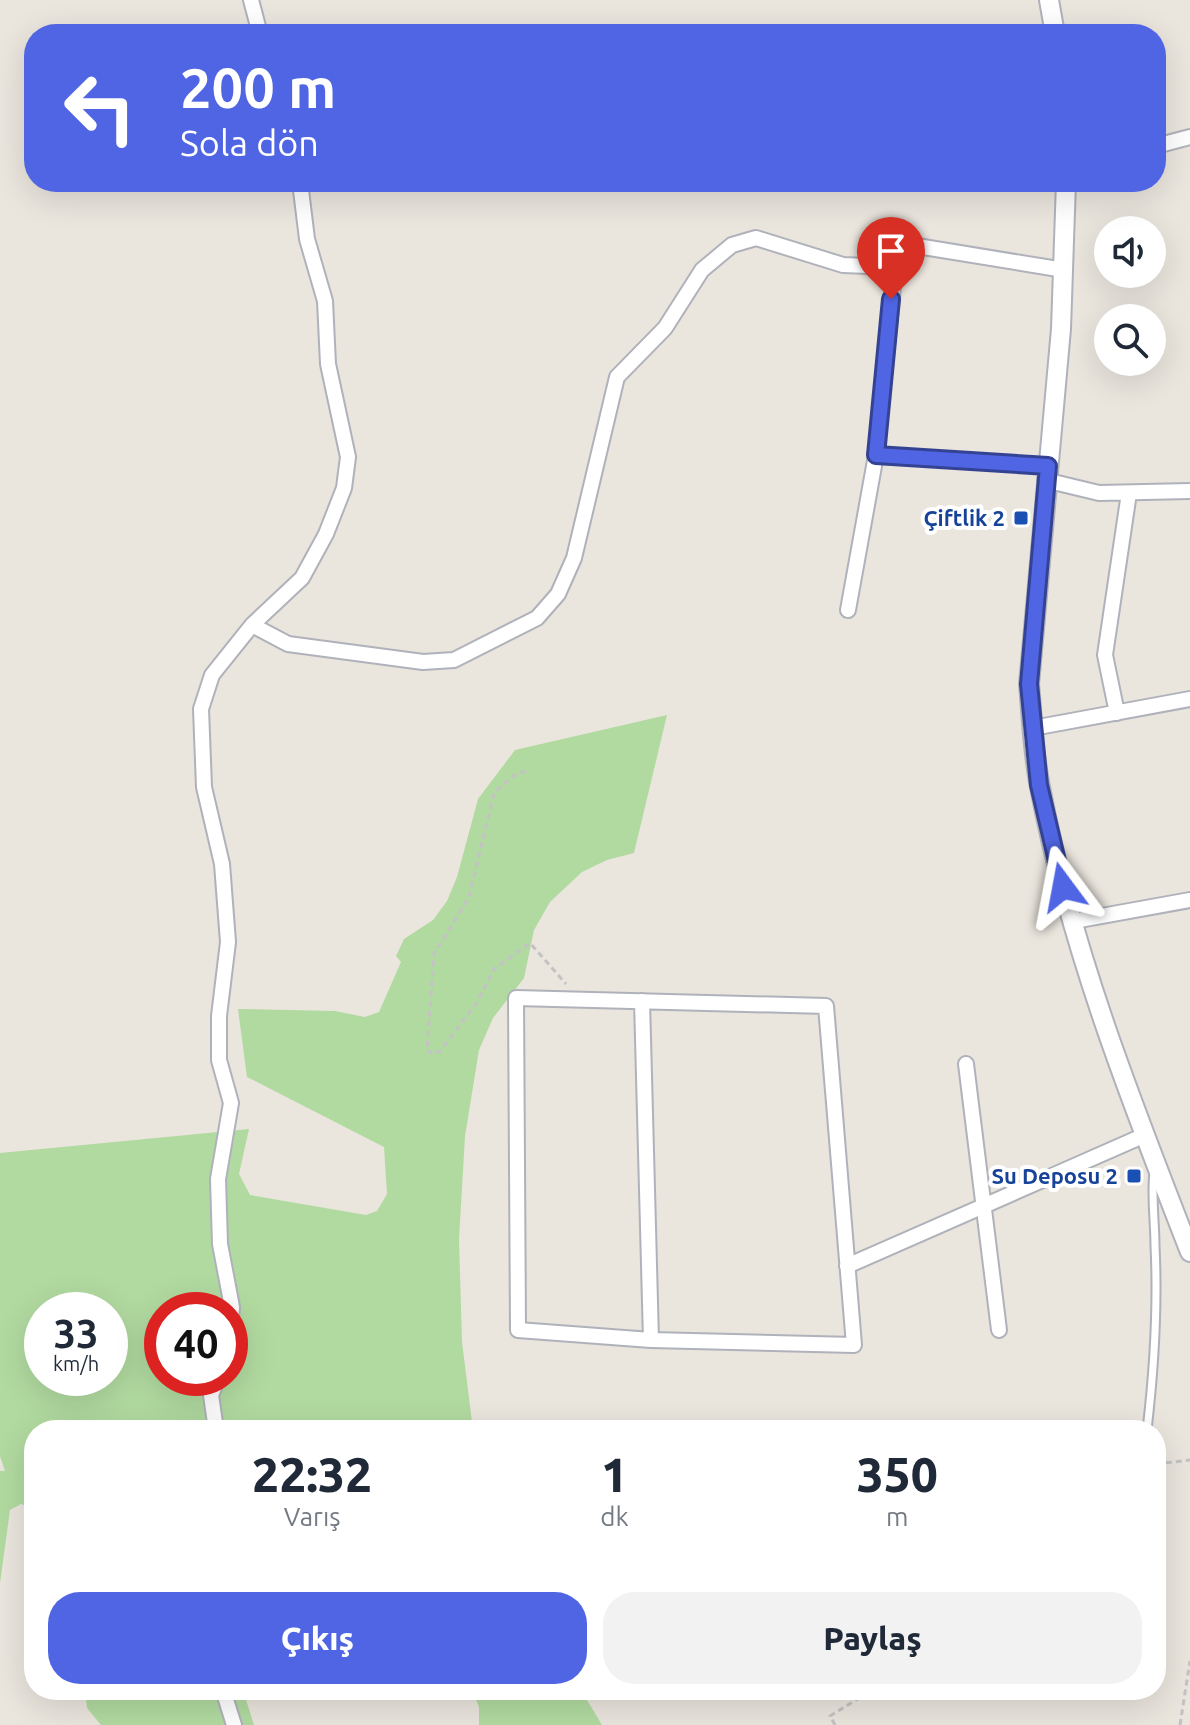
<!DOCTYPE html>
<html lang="tr">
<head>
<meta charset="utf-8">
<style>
	body { margin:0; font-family:Ubuntu,sans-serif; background:#f2f2f3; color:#1f2937; height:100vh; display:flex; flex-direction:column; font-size:30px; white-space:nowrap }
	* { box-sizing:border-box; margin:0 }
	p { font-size:26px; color:#747a83 }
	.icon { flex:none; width:44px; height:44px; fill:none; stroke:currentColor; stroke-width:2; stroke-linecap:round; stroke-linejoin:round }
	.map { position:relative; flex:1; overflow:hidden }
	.panel { position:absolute; left:24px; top:1420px; width:1142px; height:280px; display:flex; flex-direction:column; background:#fff; border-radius:32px; box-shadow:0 8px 32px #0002 }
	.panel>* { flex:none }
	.top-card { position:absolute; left:24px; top:24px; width:1142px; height:168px; border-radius:32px; box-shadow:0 8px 32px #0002; background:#5065e3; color:#fff; overflow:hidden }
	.tools { position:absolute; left:1094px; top:216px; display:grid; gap:16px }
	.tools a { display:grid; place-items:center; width:72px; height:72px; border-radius:50%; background:#fff; box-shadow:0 8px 32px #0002; font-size:40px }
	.speed { position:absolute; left:24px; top:1292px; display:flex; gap:16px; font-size:40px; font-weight:700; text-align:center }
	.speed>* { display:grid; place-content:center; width:104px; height:104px; border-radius:50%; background:#fff; box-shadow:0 8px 32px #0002; line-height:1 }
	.speed small { font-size:20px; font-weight:400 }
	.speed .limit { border:12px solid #d22; background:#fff; color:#111 }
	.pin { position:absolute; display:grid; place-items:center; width:68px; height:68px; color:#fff; margin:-82px -34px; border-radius:50% 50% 50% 0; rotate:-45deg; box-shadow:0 0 8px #0007 }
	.pin .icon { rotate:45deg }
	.me { position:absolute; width:88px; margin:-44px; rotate:347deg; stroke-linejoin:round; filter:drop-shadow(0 0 6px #0008) }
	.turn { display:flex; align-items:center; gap:28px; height:168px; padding:0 24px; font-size:36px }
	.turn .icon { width:104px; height:104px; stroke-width:2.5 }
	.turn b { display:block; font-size:56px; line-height:68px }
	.eta { display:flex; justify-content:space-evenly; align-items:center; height:136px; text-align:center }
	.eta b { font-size:48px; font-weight:800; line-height:56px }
	.primary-button { display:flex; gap:16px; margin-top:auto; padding:16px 24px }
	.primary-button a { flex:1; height:92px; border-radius:32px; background:#5065e3; color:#fff; font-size:32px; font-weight:800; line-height:92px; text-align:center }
	.primary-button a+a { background:#f2f2f3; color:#1f2937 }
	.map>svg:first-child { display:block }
	.green { fill:#b1daa0; fill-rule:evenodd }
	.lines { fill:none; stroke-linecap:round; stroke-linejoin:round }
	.lane-casing { stroke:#b0b2bb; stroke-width:11 }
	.street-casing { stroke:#b0b2bb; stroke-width:18 }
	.secondary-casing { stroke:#b0b2bb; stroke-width:22 }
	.path { stroke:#c3c3c3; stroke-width:3; stroke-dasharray:6 4; stroke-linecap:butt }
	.lane { stroke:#fff; stroke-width:7 }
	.street { stroke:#fff; stroke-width:14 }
	.secondary { stroke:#fff; stroke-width:18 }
	.route-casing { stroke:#344294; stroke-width:20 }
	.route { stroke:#5065e3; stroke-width:14 }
	.transit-dot { fill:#1a4fb4; stroke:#fff; stroke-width:3 }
	.labels { text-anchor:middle; stroke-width:8; stroke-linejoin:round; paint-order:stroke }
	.transit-label { font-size:22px; font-weight:bold; fill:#164399; stroke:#fff; text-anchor:end }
</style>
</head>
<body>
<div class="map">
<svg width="1190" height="1725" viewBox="0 0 1190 1725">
	<rect width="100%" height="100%" fill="#eae5dd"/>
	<!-- green -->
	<path class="green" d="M667,715L634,853L607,860L582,872L550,902L534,930L524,978L493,1018L479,1050L465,1136L459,1239L462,1342L473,1430H34V1509L21,1504L10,1510L0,1583V1471H5L0,1456V1153L249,1129L239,1174L250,1195L366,1215L377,1211L387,1194L384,1147L247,1077L238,1009L335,1011L365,1017L379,1012L401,962L396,956L404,939L433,920L447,901L457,877L478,799L515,750ZM42,1310H110V1378H42ZM162,1310H230V1378H162Z
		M85,1690H243L254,1725H101L87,1708Z
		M472,1690H581L602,1725H479V1707Z"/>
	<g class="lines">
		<!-- lane casing -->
		<g class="lane-casing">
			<path id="lane" d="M1147,1430C1154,1370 1158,1306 1155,1246C1155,1220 1151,1198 1154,1172"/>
		</g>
		<!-- street casing -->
		<g class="street-casing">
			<path id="street" d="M251,0L260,34
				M1156,146L1190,137
				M876,455L1048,466
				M1045,480L1099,493L1190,491
				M848,610L876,455L896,257L904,248L917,246L1064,270
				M252,625L288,644L423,662L454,660L537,618L558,594L574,558L617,377L665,328L702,270L732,245L756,238L843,265L894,267
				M1117,713L1105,655L1129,493
				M1033,728L1190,699
				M1074,921L1190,900
				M516,998L826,1006L854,1345L651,1340L518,1330Z
				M642,1001L651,1340
				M966,1064L999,1330
				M847,1266L1145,1135
				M230,1331L232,1307L220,1244L218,1179L231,1103L219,1060V1016L228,942L222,864L204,787L201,709L212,675L252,625L302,578L326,534L344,488L348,457L328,364L325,301L307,239L300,182
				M216,1430L211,1395L218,1378
				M223,1690L234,1725"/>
		</g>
		<!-- secondary casing -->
		<g class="secondary-casing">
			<path id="secondary" d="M1049,0L1055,34
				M1066,182L1061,329L1029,684C1032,718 1033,753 1040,787C1070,946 1131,1101 1190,1252"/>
		</g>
		<!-- path -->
		<path class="path" d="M526,771L513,776L494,793L469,897L434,954L427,1050L433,1054L440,1051L476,1004L494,969L530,943L566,984
			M1156,1464L1190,1460
			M835,1725L830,1716L872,1690
			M1180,1725L1190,1661"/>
		<!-- lane -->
		<use href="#lane" class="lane"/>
		<!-- street -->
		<use href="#street" class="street"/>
		<!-- secondary -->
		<use href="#secondary" class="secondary"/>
	</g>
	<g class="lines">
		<!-- route casing -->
		<g class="route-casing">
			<path id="route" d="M891,299L876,455L1048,466L1029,684L1039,785L1063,887"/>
		</g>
		<!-- route -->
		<use href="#route" class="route"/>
	</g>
	<!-- markers -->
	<g class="transit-dot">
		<rect x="1013" y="510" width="16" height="16" rx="4"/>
		<rect x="1126" y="1168" width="16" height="16" rx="4"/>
	</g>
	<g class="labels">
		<!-- transit labels -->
		<g class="transit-label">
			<text x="1005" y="526">Çiftlik 2</text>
			<text x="1118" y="1184">Su Deposu 2</text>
		</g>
	</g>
</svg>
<div class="tools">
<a><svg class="icon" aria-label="sound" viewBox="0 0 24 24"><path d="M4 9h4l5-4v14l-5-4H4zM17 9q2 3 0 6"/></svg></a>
<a><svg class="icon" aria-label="search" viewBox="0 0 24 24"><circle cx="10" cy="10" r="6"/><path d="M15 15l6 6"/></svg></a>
</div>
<div class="speed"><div>33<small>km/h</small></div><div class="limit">40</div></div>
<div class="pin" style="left:891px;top:299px;background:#d93025"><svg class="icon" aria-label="arrive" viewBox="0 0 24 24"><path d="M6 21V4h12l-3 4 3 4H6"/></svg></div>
<svg class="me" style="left:1063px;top:887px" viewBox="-20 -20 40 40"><path d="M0-17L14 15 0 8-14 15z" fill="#5065e3" stroke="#fff" stroke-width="4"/></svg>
<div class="top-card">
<div class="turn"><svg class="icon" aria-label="left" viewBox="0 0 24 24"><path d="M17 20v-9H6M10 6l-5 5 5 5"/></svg><div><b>200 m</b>Sola dön</div></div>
</div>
<section class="panel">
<div class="eta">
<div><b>22:32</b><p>Varış</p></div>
<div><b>1</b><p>dk</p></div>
<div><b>350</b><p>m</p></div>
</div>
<div class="primary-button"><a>Çıkış</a><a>Paylaş</a></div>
</section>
</div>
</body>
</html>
